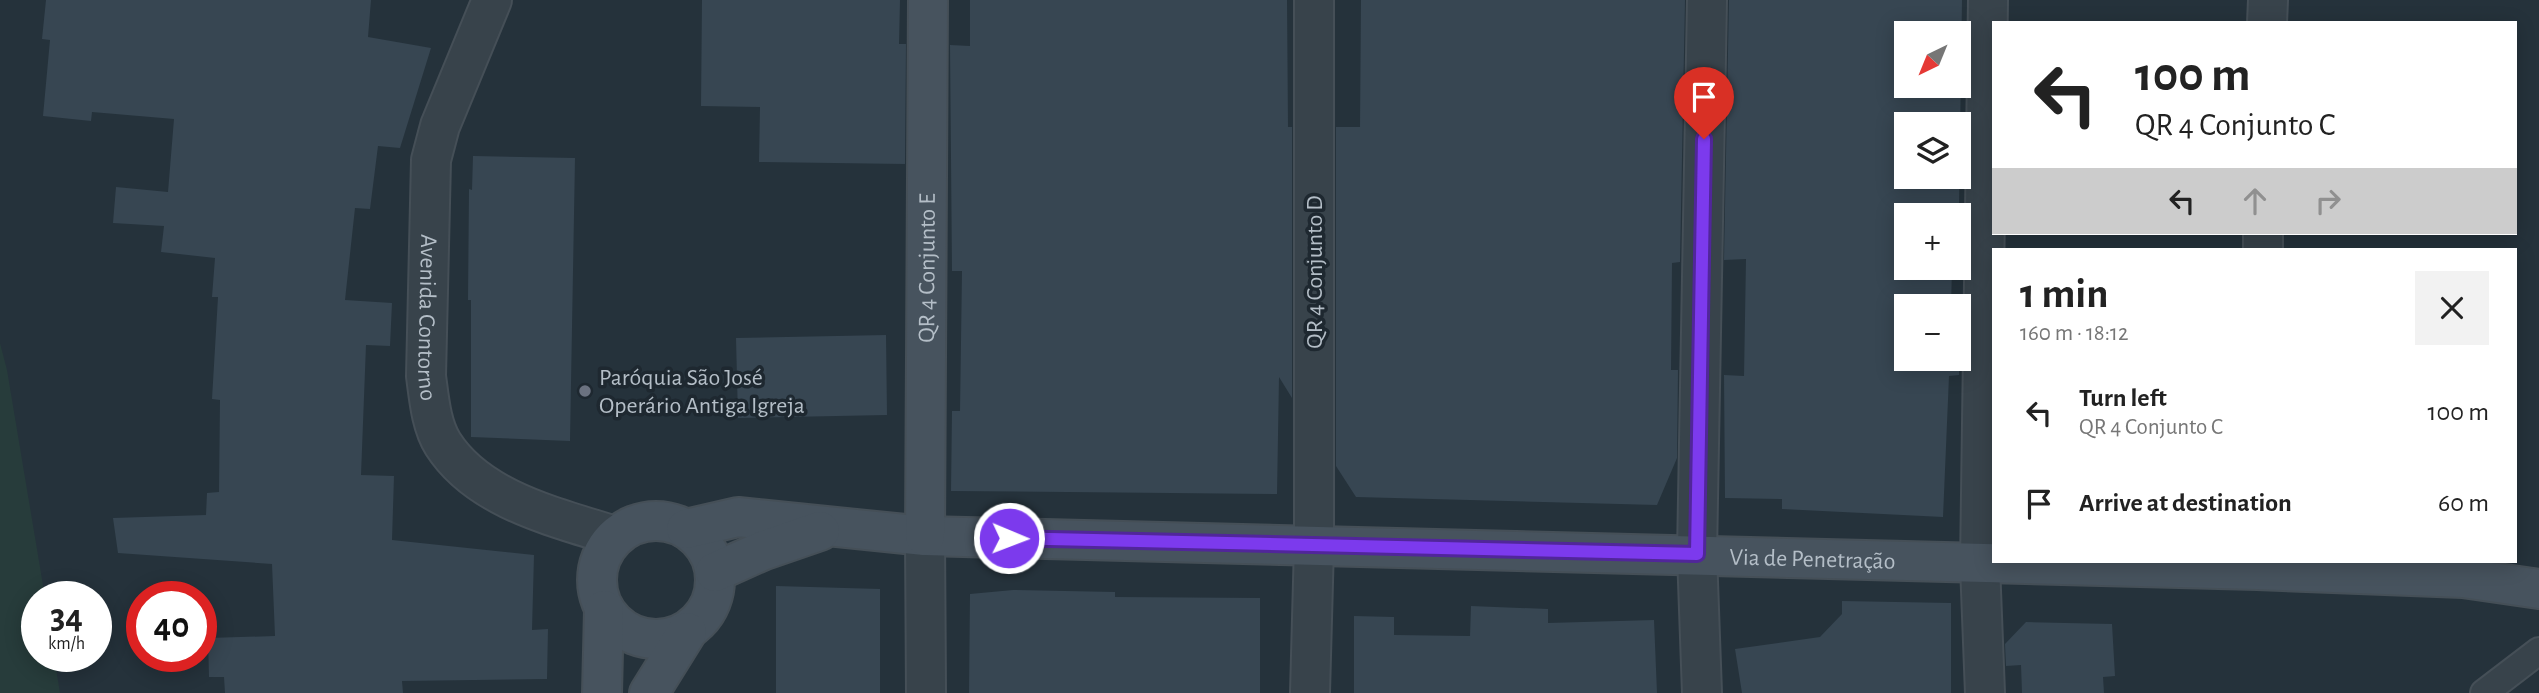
<!DOCTYPE html>
<html lang="en">
<head>
<meta charset="utf-8">
<style>
	body { margin:0; font-family:"Alegreya Sans",sans-serif; background:#f2f2f2; color:#222; height:100vh; display:flex; flex-direction:column; font-size:26px; white-space:nowrap }
	* { box-sizing:border-box; margin:0 }
	p { font-size:23px; color:#767676 }
	.icon { flex:none; width:38px; height:38px; fill:none; stroke:currentColor; stroke-width:2; stroke-linecap:round; stroke-linejoin:round }
	.map { position:relative; flex:1; overflow:hidden }
	.details { position:absolute; left:1992px; top:248px; width:525px; height:315px; display:flex; flex-direction:column; background:#fff; border-radius:0px; box-shadow:0 4px 18px #0003 }
	.details>* { flex:none }
	.banner { position:absolute; left:1992px; top:21px; width:525px; height:214px; border-radius:0px; box-shadow:0 4px 18px #0003; background:#fff; color:#222; overflow:hidden }
	.needle { width:46px; rotate:223deg }
	.buttons { position:absolute; left:1894px; top:21px; display:grid; gap:14px }
	.buttons a { display:grid; place-items:center; width:77px; height:77px; border-radius:0px; background:#fff; box-shadow:0 4px 18px #0003; font-size:35px }
	.speed { position:absolute; left:21px; top:581px; display:flex; gap:14px; font-size:35px; font-weight:700; text-align:center }
	.speed>* { display:grid; place-content:center; width:91px; height:91px; border-radius:50%; background:#fff; box-shadow:0 4px 18px #0003; line-height:1 }
	.speed small { font-size:18px; font-weight:400 }
	.speed .limit { border:10px solid #d22; background:#fff; color:#111 }
	.pin { position:absolute; display:grid; place-items:center; width:60px; height:60px; color:#fff; margin:-72px -30px; border-radius:50% 50% 50% 0; rotate:-45deg; box-shadow:0 0 7px #0007 }
	.pin .icon { rotate:45deg }
	.me { position:absolute; width:77px; margin:-38px; rotate:91deg; stroke-linejoin:round; filter:drop-shadow(0 0 5px #0008) }
	.turn { display:flex; align-items:center; gap:24px; height:147px; padding:0 28px; font-size:32px }
	.turn .icon { width:91px; height:91px; stroke-width:2.5 }
	.turn b { display:block; font-size:49px; line-height:60px }
	.lanes { display:flex; align-items:center; height:66px; padding:0 28px; background:#0003; justify-content:center; gap:35px; direction:ltr }
	.lanes .off { opacity:.35 }
	.round { display:grid; place-items:center; flex:none; width:74px; height:74px; border-radius:0px; background:#f2f2f2 }
	.headline { display:flex; align-items:center; justify-content:space-between; height:119px; padding:0 28px }
	h1 { font-size:42px; font-weight:600; line-height:52px }
	ul { padding:0; list-style:none }
	li { display:flex; align-items:center; gap:21px; height:91px; padding:0 28px }
	li div { flex:1 }
	li b { display:block; font-size:26px }
	li em { font-style:normal }
	.map>svg:first-child { display:block }
	.green { fill:#273c3b }
	.building { fill:#374652; fill-rule:evenodd }
	.lines { fill:none; stroke-linecap:round; stroke-linejoin:round }
	.lane-casing { stroke:#454f57; stroke-width:30 }
	.street-casing { stroke:#454f57; stroke-width:42 }
	.secondary-casing { stroke:#454f57; stroke-width:42 }
	.lane { stroke:#38434b; stroke-width:26 }
	.street { stroke:#38434b; stroke-width:38 }
	.secondary { stroke:#47535e; stroke-width:38 }
	.route-casing { stroke:#51269a; stroke-width:18 }
	.route { stroke:#7c3aed; stroke-width:12 }
	.worship-dot { fill:#6b7280; stroke:#1e2830; stroke-width:2.5 }
	.labels { text-anchor:middle; stroke-width:7; stroke-linejoin:round; paint-order:stroke }
	.street-label { font-size:24px; fill:#b4bec7; stroke:#1e2830 }
	.poi-label { font-size:24px; fill:#b4bec7; stroke:#1e2830; text-anchor:start }
</style>
</head>
<body>
<div class="map">
<svg width="2539" height="693" viewBox="0 0 2539 693">
	<rect width="100%" height="100%" fill="#25323b"/>
	<!-- green -->
	<path class="green" d="M0,343L7,370L45,597H37V656H54L60,693H0Z"/>
	<!-- building -->
	<path class="building" d="M46,0H371L368,37L431,48L400,148L378,146L370,209L355,208L345,300L392,303L390,346L366,345L361,475L394,476L392,540L534,555L532,630L548,629L547,679L402,681L403,693H225L224,677H209L208,638L275,636L272,564L118,553L113,518L206,515L207,493L219,492L220,400L212,399L218,297H212L215,258L161,252L164,226L113,223L116,187L168,192L174,119L92,112L91,121L43,116L50,40L42,39Z
		M702,0H900L899,44H906L905,164L759,162L760,107L701,106Z
		M970,0H1287L1288,127H1292V398L1279,377L1277,494L951,491L952,411H960L962,271H952L950,45L970,46Z
		M1361,0H1685L1680,262L1672,263L1671,370H1678L1677,458L1657,505L1356,497L1336,466V127H1360Z
		M1729,0H1962L1959,207H1955V215H1906V268H1952L1951,306H1906V359H1958L1959,320V375L1949,376L1943,517L1782,509V499L1725,498L1724,375L1744,376L1746,259L1724,260ZM1906,33H1958V86H1906ZM1906,124H1958V177H1906Z
		M473,156L575,158L570,441L471,437V300H468L469,189L472,190Z
		M886,335L887,415L738,418L736,338Z
		M776,586L880,589V693H776Z
		M1013,590L1115,592V597L1260,598V693H969L970,594Z
		M1842,601L1951,603V693H1742L1735,649L1820,637L1842,614Z
		M1471,606L1548,609V623L1654,620L1657,693H1354V616L1394,617V635L1470,636Z
		M2026,622L2112,624L2115,676L2103,677L2104,693H2022L2021,665L2006,666L2005,644Z"/>
	<g class="lines">
		<!-- lane casing -->
		<g class="lane-casing">
			<path id="lane" d="M2484,693L2539,651"/>
		</g>
		<!-- street casing -->
		<g class="street-casing">
			<g id="street">
				<path id="s1" d="M492,0L440,126L431,160L426,376C429,398 431,425 443,444C479,500 555,517 615,536"/>
				<path d="M2267,23L2268,0"/>
				<path d="M2263,250V233"/>
				<path d="M925,536L926,693"/>
				<path d="M1310,693L1314,545V0"/>
				<path d="M1702,693L1697,554L1707,0"/>
				<path d="M1985,693L1980,565L1988,0"/>
			</g>
		</g>
		<!-- secondary casing -->
		<g class="secondary-casing">
			<g id="secondary">
				<circle cx="656" cy="580" r="59"/>
				<path id="s2" d="M686,529L738,517L925,536L2257,570L2463,578L2539,589"/>
				<path id="s3" d="M925,536L928,0"/>
				<path d="M715,572L762,551L820,531"/>
				<path d="M602,693L604,610"/>
				<path d="M649,693L687,632"/>
			</g>
		</g>
		<!-- lane -->
		<use href="#lane" class="lane"/>
		<!-- street -->
		<use href="#street" class="street"/>
		<!-- secondary -->
		<use href="#secondary" class="secondary"/>
	</g>
	<g class="lines">
		<!-- route casing -->
		<g class="route-casing">
			<path id="route" d="M1009,538L1697,554L1704,139"/>
		</g>
		<!-- route -->
		<use href="#route" class="route"/>
	</g>
	<!-- markers -->
	<circle class="worship-dot" cx="585" cy="391" r="7"/>
	<g class="labels">
		<!-- street labels -->
		<g class="street-label">
			<text dy="8" stroke="none"><textPath href="#s3" startOffset="268">QR 4 Conjunto E</textPath></text>
			<text transform="translate(1314 272) rotate(-90)" y="8">QR 4 Conjunto D</text>
			<text dy="8" stroke="none"><textPath href="#s1" startOffset="329">Avenida Contorno</textPath></text>
			<text dy="8" stroke="none"><textPath href="#s2" startOffset="1129">Via de Penetração</textPath></text>
		</g>
		<!-- poi labels -->
		<g class="poi-label">
			<text x="599" y="385">Paróquia São José<tspan x="599" dy="28">Operário Antiga Igreja</tspan></text>
		</g>
	</g>
</svg>
<div class="buttons">
<a><svg class="needle" viewBox="-14 -14 28 28"><path d="M0-13l5 13h-10z" fill="#e53935"/><path d="M0 13l5-13h-10z" fill="#767676"/></svg></a>
<a><svg class="icon" aria-label="layers" viewBox="0 0 24 24"><path d="M12 4l9 5-9 5-9-5zM3 14l9 5 9-5"/></svg></a>
<a>+</a>
<a>−</a>
</div>
<div class="speed"><div>34<small>km/h</small></div><div class="limit">40</div></div>
<div class="pin" style="left:1704px;top:139px;background:#d93025"><svg class="icon" aria-label="arrive" viewBox="0 0 24 24"><path d="M6 21V4h12l-3 4 3 4H6"/></svg></div>
<svg class="me" style="left:1009px;top:538px" viewBox="-20 -20 40 40"><circle r="17" fill="#7c3aed" stroke="#fff" stroke-width="3"/><path d="M0-11L8 9 0 5-8 9z" fill="#fff"/></svg>
<div class="banner">
<div class="turn"><svg class="icon" aria-label="left" viewBox="0 0 24 24"><path d="M17 20v-9H6M10 6l-5 5 5 5"/></svg><div><b>100 m</b>QR 4 Conjunto C</div></div>
<div class="lanes"><svg class="icon" aria-label="left" viewBox="0 0 24 24"><path d="M17 20v-9H6M10 6l-5 5 5 5"/></svg><svg class="icon off" aria-label="ahead" viewBox="0 0 24 24"><path d="M12 20V5M6 11l6-6 6 6"/></svg><svg class="icon off" aria-label="right" viewBox="0 0 24 24"><path d="M7 20v-9h11M14 6l5 5-5 5"/></svg></div>
</div>
<section class="details">
<div class="headline"><div><h1>1 min</h1><p>160 m · 18:12</p></div><a class="round"><svg class="icon" aria-label="close" viewBox="0 0 24 24"><path d="M6 6l12 12M18 6L6 18"/></svg></a></div>
<ul>
<li><svg class="icon" aria-label="left" viewBox="0 0 24 24"><path d="M17 20v-9H6M10 6l-5 5 5 5"/></svg><div><b>Turn left</b><p>QR 4 Conjunto C</p></div><em>100 m</em></li>
<li><svg class="icon" aria-label="arrive" viewBox="0 0 24 24"><path d="M6 21V4h12l-3 4 3 4H6"/></svg><div><b>Arrive at destination</b></div><em>60 m</em></li>
</ul>
</section>
</div>
</body>
</html>
